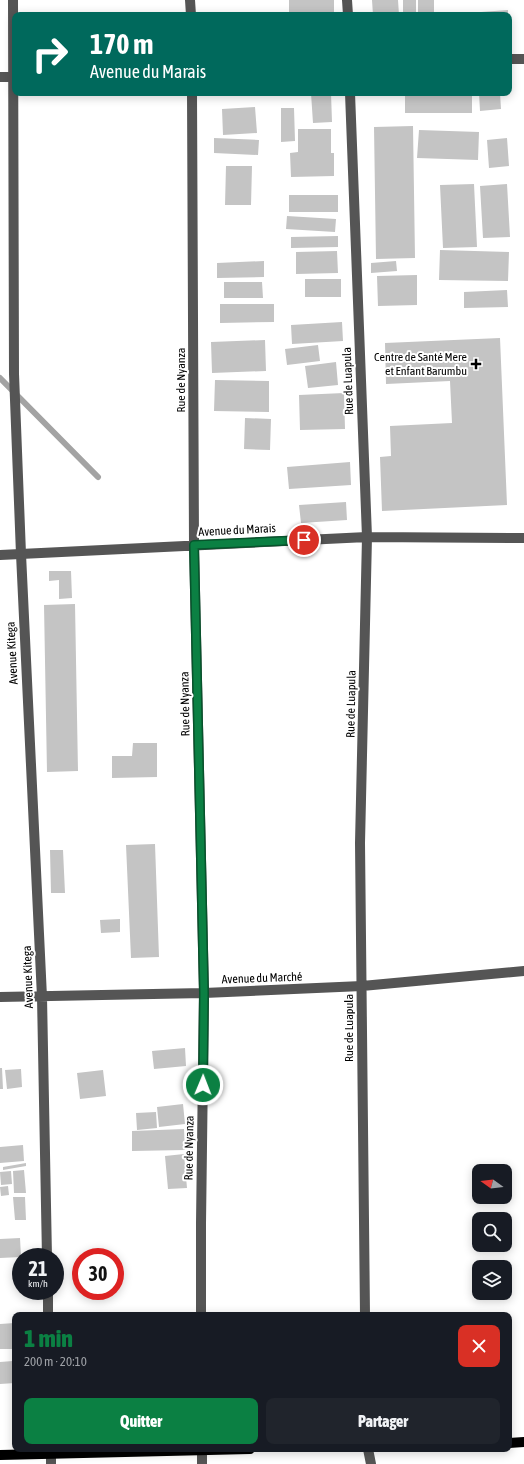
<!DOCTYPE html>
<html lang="fr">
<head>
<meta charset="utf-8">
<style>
	body { margin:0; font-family:"Asap Condensed",sans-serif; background:#20242c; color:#f1f3f6; height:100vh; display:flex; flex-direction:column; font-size:15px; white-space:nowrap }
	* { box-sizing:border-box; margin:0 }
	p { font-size:13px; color:#9ea1a6 }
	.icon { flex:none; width:22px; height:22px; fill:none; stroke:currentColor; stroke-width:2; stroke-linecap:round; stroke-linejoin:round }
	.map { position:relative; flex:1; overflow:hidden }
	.details { position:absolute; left:12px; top:1312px; width:500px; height:140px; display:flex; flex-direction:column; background:#171b24; border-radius:8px; box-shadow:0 2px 10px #0003 }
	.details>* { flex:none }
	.banner { position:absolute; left:12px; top:12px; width:500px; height:84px; border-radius:8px; box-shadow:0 2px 10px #0003; background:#00695c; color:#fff; overflow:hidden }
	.needle { width:26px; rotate:285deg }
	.buttons { position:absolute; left:472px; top:1164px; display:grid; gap:8px }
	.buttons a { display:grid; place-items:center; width:40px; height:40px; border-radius:8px; background:#171b24; box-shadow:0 2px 10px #0003; font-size:20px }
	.speed { position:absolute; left:12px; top:1248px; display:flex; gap:8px; font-size:20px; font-weight:700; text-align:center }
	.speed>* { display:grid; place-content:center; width:52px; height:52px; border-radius:50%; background:#171b24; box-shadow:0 2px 10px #0003; line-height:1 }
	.speed small { font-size:10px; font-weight:400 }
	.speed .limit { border:6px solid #d22; background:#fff; color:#111 }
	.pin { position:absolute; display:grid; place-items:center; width:34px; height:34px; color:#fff; margin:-17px; border:2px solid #fff; border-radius:50%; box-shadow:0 1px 4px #0007 }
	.me { position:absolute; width:44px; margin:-22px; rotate:1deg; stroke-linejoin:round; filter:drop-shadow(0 0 3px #0008) }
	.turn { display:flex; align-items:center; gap:14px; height:84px; padding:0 12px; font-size:18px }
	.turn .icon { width:52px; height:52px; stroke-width:2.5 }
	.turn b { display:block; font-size:28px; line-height:34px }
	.round { display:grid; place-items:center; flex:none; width:42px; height:42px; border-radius:8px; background:#20242c }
	.overview { display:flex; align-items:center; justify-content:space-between; height:68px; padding:0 12px }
	h1 { font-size:24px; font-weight:800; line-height:30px; color:#0b8043 }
	.cta { display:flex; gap:8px; margin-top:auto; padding:8px 12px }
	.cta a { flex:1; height:46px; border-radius:8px; background:#0b8043; color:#fff; font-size:16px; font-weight:800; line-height:46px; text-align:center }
	.cta a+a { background:#20242c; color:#f1f3f6 }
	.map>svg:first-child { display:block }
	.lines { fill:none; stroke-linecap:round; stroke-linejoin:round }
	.stream { stroke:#a3a3a3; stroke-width:6 }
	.building { fill:#c4c4c4 }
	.minor { stroke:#555; stroke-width:10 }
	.major { stroke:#000; stroke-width:10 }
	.route-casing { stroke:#07532c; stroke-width:10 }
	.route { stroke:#0b8043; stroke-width:7 }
	.poi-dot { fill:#000; stroke:#fff; stroke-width:1.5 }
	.labels { text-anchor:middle; stroke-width:4; stroke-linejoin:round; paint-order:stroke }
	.poi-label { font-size:12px; fill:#000; stroke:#fff; text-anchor:end }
	.street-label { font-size:12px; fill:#000; stroke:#fff }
</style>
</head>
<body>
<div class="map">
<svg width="524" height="1464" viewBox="0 0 524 1464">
	<rect width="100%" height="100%" fill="#fff"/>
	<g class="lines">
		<!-- stream -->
		<path class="stream" d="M0,378L98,477"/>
	</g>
	<!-- building -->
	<path class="building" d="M289,0H334V15H289Z
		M372,0H398L399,15H373Z
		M403,0H416V14L403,15Z
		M418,0H434V15H418Z
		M508,10V15H454V14Z
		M311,93H331L332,122L313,123Z
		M405,93H472V113H405Z
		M479,93H500L501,109L480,111Z
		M255,107L257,133L223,135L222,109Z
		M281,108H294L295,141L281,142Z
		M413,126L415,258L376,259L374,127Z
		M298,129H331V153H334V176L291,177L290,153L298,152Z
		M419,130L479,132L478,160L417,158Z
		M214,138L259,140L258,155L214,153Z
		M507,138L509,166L489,168L487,140Z
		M226,166H252L251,205H225Z
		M474,184L477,247L443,248L440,185Z
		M507,184L510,237L483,238L480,186Z
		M289,195H338V212H289Z
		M287,216L336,219L335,232L286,229Z
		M338,236V247L291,248V237Z
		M440,250L509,252L508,281L439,280Z
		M337,251L338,273L296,274V252Z
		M264,261V277L217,278V263Z
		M396,261L397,271L371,273V263Z
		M417,275V305L378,306L377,276Z
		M305,279H341V297H305Z
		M224,282H262L263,298H224Z
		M507,290L508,307L464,308V292Z
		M220,304H274V322L220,323Z
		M342,322L343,341L292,344L291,325Z
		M500,338L507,505L382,511L380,457L391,456L390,426L452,423L450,381L386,384L385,343Z
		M265,340L266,371L212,373L211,342Z
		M318,345L320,361L287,365L285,349Z
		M336,362L338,385L308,388L305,366Z
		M215,380L269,381V412L214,411Z
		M344,393L345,429L300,430L299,395Z
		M245,418L271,419L270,450L244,449Z
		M350,462L351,485L289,489L287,467Z
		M346,502L347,520L301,523L299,505Z
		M49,571H71L72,598L59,599V580L49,581Z
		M75,604L78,771L47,772L44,605Z
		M133,743H157V777L112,778V756H132Z
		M155,844L159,957L131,958L126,845Z
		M50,850H63L65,893H51Z
		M120,919V932L101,933L100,920Z
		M185,1048L186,1066L154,1069L152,1051Z
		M0,1068H2L3,1089H0Z
		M21,1069L22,1087L7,1089L5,1070Z
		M103,1070L106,1096L80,1099L77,1073Z
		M183,1104L185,1124L159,1127L157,1107Z
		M156,1112L157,1128L137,1130L136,1113Z
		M184,1129L185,1150L132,1151V1131Z
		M23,1145L24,1161L0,1163V1147Z
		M184,1154L187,1188L168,1189L165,1156Z
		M26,1163V1166L3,1170V1167Z
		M24,1170L26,1193H14L13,1171Z
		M11,1171L12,1184L1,1185L0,1172Z
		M8,1186L9,1195L1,1196L0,1187Z
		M13,1197H25L26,1220H15Z
		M20,1238L21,1257L0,1258V1239Z
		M15,1323V1349H0V1324Z
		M13,1361L15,1383L0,1384V1362Z"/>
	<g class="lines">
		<!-- minor -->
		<path class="minor" d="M13,0L14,374L21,554L42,997L47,1257
			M190,0L191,15
			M347,0L348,15
			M509,59H524
			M0,77H15
			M192,93L194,545L204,993L201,1223V1315
			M350,93L367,537L360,843L365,1315
			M0,555L367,537L524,538
			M0,997L204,993L362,986L524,971
			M48,1291V1315
			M51,1449V1464
			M202,1449V1464
			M368,1449L371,1464"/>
		<!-- major -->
		<path class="major" d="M509,1443L524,1442
			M0,1455L250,1449"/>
	</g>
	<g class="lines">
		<!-- route casing -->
		<g class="route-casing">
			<path id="route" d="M203,1085L204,993L194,545L304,540"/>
		</g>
		<!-- route -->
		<use href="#route" class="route"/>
	</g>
	<!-- markers -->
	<path class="poi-dot" d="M474 358h4v4h4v4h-4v4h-4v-4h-4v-4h4z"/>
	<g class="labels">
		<!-- poi labels -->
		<g class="poi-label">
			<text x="467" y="361">Centre de Santé Mere<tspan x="467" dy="14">et Enfant Barumbu</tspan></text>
		</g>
		<!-- street labels -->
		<g class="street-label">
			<text transform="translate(181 380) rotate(-90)" y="4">Rue de Nyanza</text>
			<text transform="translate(348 381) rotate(-92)" y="4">Rue de Luapula</text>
			<text transform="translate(237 530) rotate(-3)" y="4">Avenue du Marais</text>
			<text transform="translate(12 653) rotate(-93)" y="4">Avenue Kitega</text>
			<text transform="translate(185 704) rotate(-91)" y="4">Rue de Nyanza</text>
			<text transform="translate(351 704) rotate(-89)" y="4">Rue de Luapula</text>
			<text transform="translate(28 977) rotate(-92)" y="4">Avenue Kitega</text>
			<text transform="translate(262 978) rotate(-2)" y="4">Avenue du Marché</text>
			<text transform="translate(349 1028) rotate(-90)" y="4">Rue de Luapula</text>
			<text transform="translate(189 1148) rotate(-89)" y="4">Rue de Nyanza</text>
		</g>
	</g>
</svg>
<div class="buttons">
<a><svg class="needle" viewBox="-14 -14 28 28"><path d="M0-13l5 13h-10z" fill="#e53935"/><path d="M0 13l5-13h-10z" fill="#9ea1a6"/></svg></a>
<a><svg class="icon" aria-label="search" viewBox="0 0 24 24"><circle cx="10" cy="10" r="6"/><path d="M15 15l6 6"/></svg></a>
<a><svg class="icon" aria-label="layers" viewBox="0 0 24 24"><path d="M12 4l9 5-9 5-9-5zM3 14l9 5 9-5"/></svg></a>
</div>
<div class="speed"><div>21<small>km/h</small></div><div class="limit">30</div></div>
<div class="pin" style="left:304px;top:540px;background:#d93025"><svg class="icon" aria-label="arrive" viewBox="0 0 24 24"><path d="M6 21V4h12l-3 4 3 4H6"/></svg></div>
<svg class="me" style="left:203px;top:1085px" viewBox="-20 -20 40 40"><circle r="17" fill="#0b8043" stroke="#fff" stroke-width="3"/><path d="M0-11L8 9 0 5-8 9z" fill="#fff"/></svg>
<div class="banner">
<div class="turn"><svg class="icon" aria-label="right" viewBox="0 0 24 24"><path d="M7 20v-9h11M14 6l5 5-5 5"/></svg><div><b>170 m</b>Avenue du Marais</div></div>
</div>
<section class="details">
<div class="overview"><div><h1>1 min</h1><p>200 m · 20:10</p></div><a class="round" style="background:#d93025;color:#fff"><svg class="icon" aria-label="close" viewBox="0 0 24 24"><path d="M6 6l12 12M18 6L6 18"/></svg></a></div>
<div class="cta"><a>Quitter</a><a>Partager</a></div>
</section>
</div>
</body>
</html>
